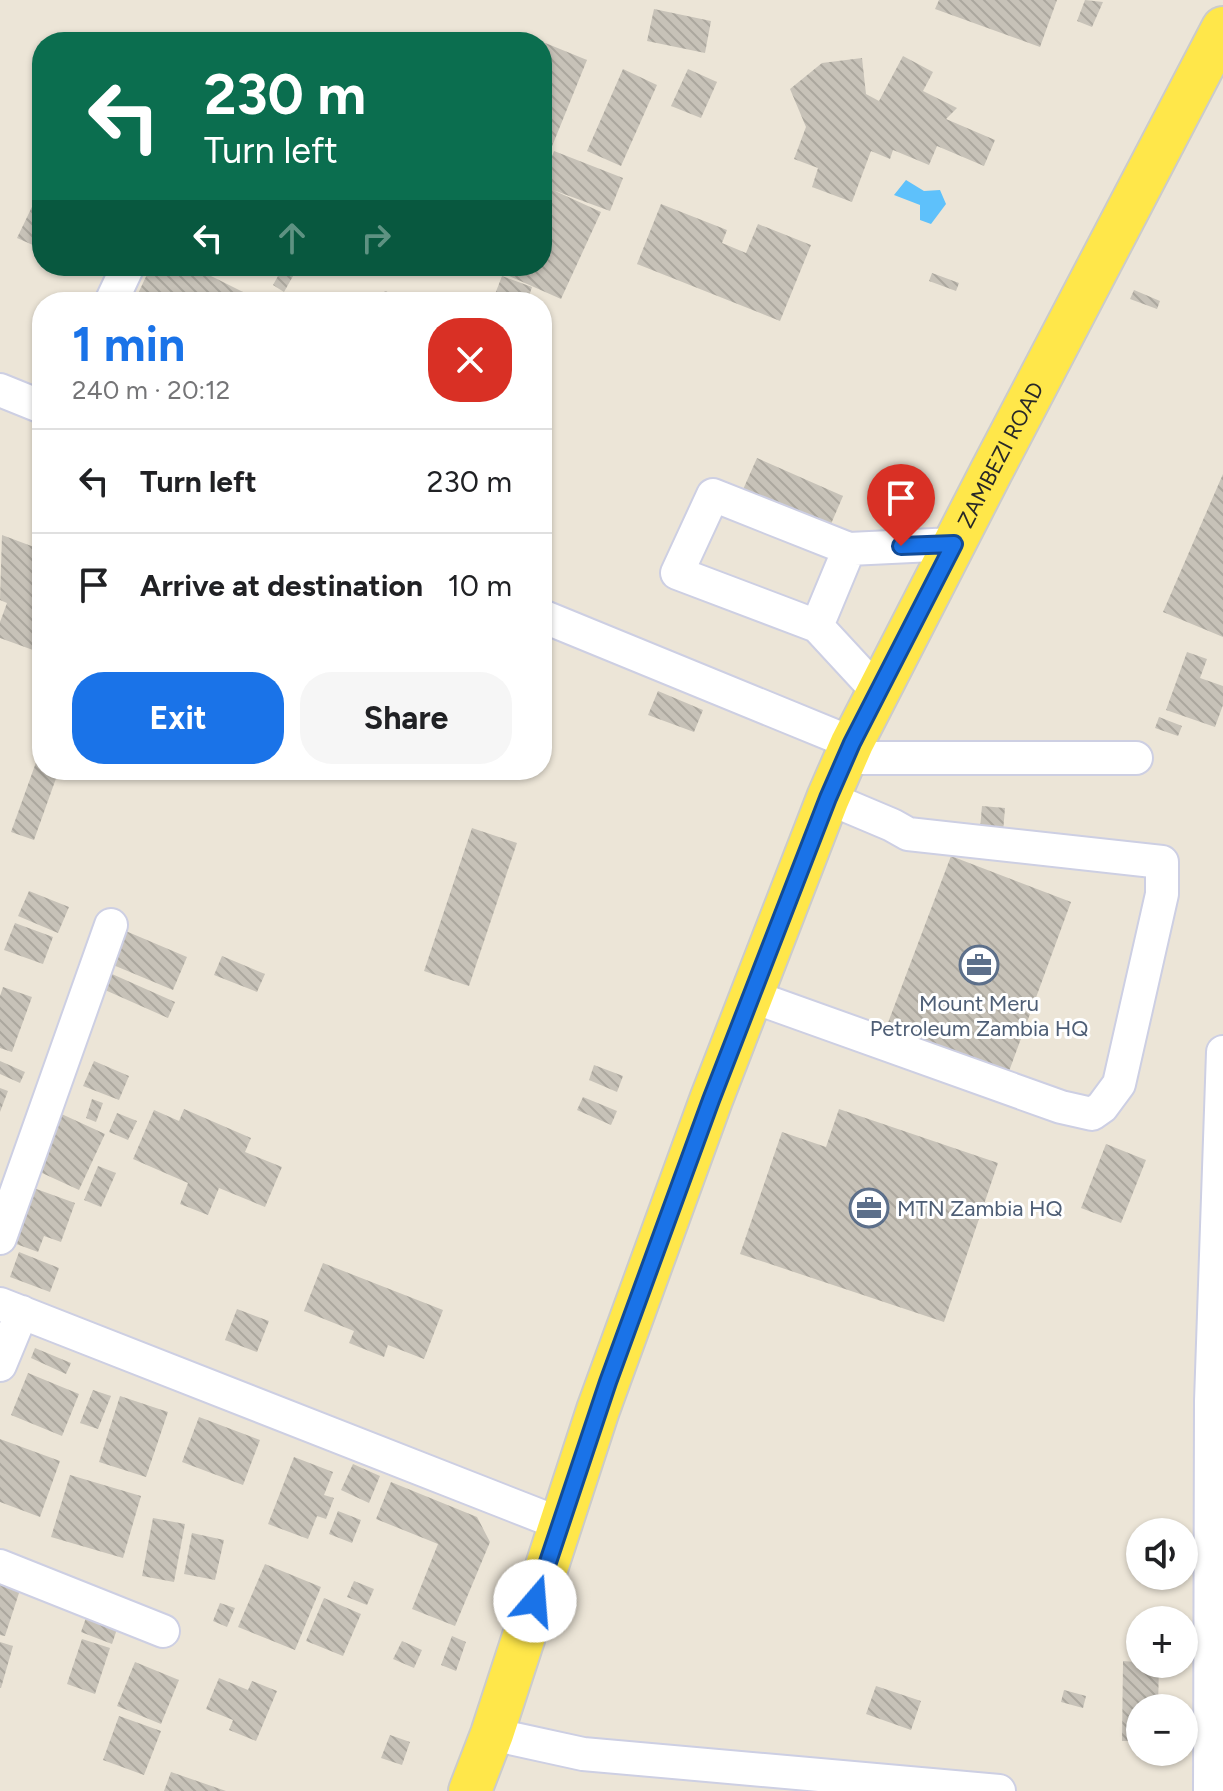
<!DOCTYPE html>
<html lang="en">
<head>
<meta charset="utf-8">
<style>
	body { margin:0; font-family:Figtree,sans-serif; background:#f6f6f6; color:#202124; height:100vh; display:flex; flex-direction:column; font-size:30px; white-space:nowrap }
	* { box-sizing:border-box; margin:0 }
	p { font-size:26px; color:#757577 }
	.icon { flex:none; width:44px; height:44px; fill:none; stroke:currentColor; stroke-width:2; stroke-linecap:round; stroke-linejoin:round }
	.map { position:relative; flex:1; overflow:hidden }
	.sheet { position:absolute; left:32px; top:292px; width:520px; height:488px; display:flex; flex-direction:column; background:#fff; border-radius:32px; box-shadow:0 2px 6px #0004 }
	.sheet>* { flex:none }
	.guide { position:absolute; left:32px; top:32px; width:520px; height:244px; border-radius:32px; box-shadow:0 2px 6px #0004; background:#0b6e4f; color:#fff; overflow:hidden }
	.controls { position:absolute; left:1126px; top:1518px; display:grid; gap:16px }
	.controls a { display:grid; place-items:center; width:72px; height:72px; border-radius:50%; background:#fff; box-shadow:0 2px 6px #0004; font-size:40px }
	.pin { position:absolute; display:grid; place-items:center; width:68px; height:68px; color:#fff; margin:-82px -34px; border-radius:50% 50% 50% 0; rotate:-45deg; box-shadow:0 0 8px #0007 }
	.pin .icon { rotate:45deg }
	.me { position:absolute; width:88px; margin:-44px; rotate:18deg; stroke-linejoin:round; filter:drop-shadow(0 0 6px #0008) }
	.turn { display:flex; align-items:center; gap:28px; height:168px; padding:0 40px; font-size:36px }
	.turn .icon { width:104px; height:104px; stroke-width:2.5 }
	.turn b { display:block; font-size:56px; line-height:68px }
	.lanes { display:flex; align-items:center; height:76px; padding:0 40px; background:#0003; justify-content:center; gap:40px; direction:ltr }
	.lanes .off { opacity:.35 }
	.round { display:grid; place-items:center; flex:none; width:84px; height:84px; border-radius:32px; background:#f6f6f6 }
	.overview { display:flex; align-items:center; justify-content:space-between; height:136px; padding:0 40px }
	h1 { font-size:48px; font-weight:700; line-height:60px; color:#1a73e8 }
	.primary-button { display:flex; gap:16px; margin-top:auto; padding:16px 40px }
	.primary-button a { flex:1; height:92px; border-radius:32px; background:#1a73e8; color:#fff; font-size:32px; font-weight:700; line-height:92px; text-align:center }
	.primary-button a+a { background:#f6f6f6; color:#202124 }
	ul { padding:0; list-style:none }
	li { display:flex; align-items:center; gap:24px; height:104px; padding:0 40px; border-top:2px solid #e0e0e0 }
	li div { flex:1 }
	li b { display:block; font-size:30px }
	li em { font-style:normal }
	.map>svg:first-child { display:block }
	.water { fill:#5ec1fb }
	.building { fill:url(#building-back-hatch) }
	.lines { fill:none; stroke-linecap:round; stroke-linejoin:round }
	.minor-casing { stroke:#cdcfe3; stroke-width:36 }
	.major-casing { stroke:#cbcbcb; stroke-width:46 }
	.minor { stroke:#fff; stroke-width:32 }
	.major { stroke:#ffe74a; stroke-width:42 }
	.route-casing { stroke:#114b97; stroke-width:20 }
	.route { stroke:#1a73e8; stroke-width:14 }
	.labels { text-anchor:middle; stroke-width:6; stroke-linejoin:round; paint-order:stroke }
	.street-label { font-size:22px; fill:#282828; stroke:#fff }
	.service-label { font-size:22px; fill:#4e5e75; stroke:#fff }
</style>
</head>
<body>
<div class="map">
<svg width="1223" height="1791" viewBox="0 0 1223 1791">
	<defs>
		<pattern id="building-back-hatch" width="6" height="6" patternUnits="userSpaceOnUse" patternTransform="scale(2)"><rect width="6" height="6" fill="#c7c2b8"/><path d="M-1 5l2 2M0 0l6 6M5-1l2 2" fill="none" stroke="#aba79e"/></pattern>
	</defs>
	<rect width="100%" height="100%" fill="#ece5d7"/>
	<!-- water -->
	<path class="water" d="M906,180L924,191L940,190L946,204L931,224L920,220V205L894,195Z"/>
	<!-- building -->
	<path class="building" d="M939,0H1057L1040,47L935,9Z
		M1085,0L1103,2L1092,27L1077,21Z
		M654,9L711,21L705,53L647,41Z
		M533,38L587,60L542,171V42H531Z
		M903,56L933,72L923,91L957,108L946,119L995,140L984,166L937,146L929,165L893,150L890,159L871,151L852,202L812,187L818,168L794,159L806,127L790,89L822,63L862,58L866,94L879,101Z
		M623,69L657,85L621,166L587,151Z
		M688,69L717,82L701,118L671,106Z
		M554,151L623,178L610,211L553,190L601,212L561,299L507,275L511,266H542V198L547,188L542,184Z
		M42,186V249L17,238Z
		M661,204L727,230L722,243L746,253L758,224L811,245L780,321L637,264Z
		M151,266H191L243,292L238,302H134Z
		M283,267L297,269L284,292L273,285Z
		M932,273L959,283L956,291L929,281Z
		M502,276L532,287L527,302H492Z
		M1134,290L1160,301L1157,309L1130,299Z
		M385,291L413,302L377,300Z
		M757,458L843,496L828,531L741,494Z
		M1223,474V637L1163,612Z
		M2,535L42,550V645L36,643L33,650L0,638V622L7,603L0,600Z
		M1187,652L1207,659L1200,678L1223,686V705L1215,727L1166,710Z
		M658,691L703,710L694,732L648,715Z
		M1159,717L1182,726L1178,736L1155,728Z
		M39,754L42,755V770H59L34,840L11,832Z
		M982,806L1005,808L1003,832L980,829Z
		M472,828L517,843L469,986L424,971Z
		M951,856L1071,902L1008,1074L886,1028Z
		M29,891L69,907L58,933L18,916Z
		M15,923L53,937L43,964L4,950Z
		M121,929L187,957L173,990L106,962Z
		M222,956L265,974L257,992L214,975Z
		M103,970L175,1002L168,1018L96,986Z
		M3,987L32,997L12,1052L0,1048V996Z
		M0,1061L25,1072L20,1083L0,1074Z
		M94,1061L129,1076L119,1100L83,1086Z
		M594,1065L623,1076L617,1092L589,1080Z
		M0,1088L8,1091L0,1112Z
		M583,1097L617,1111L611,1125L577,1110Z
		M92,1099L103,1103L96,1122L86,1118Z
		M184,1109L251,1138L245,1152L282,1167L265,1207L219,1188L208,1215L180,1204L188,1183L133,1159L154,1110L179,1121Z
		M839,1109L998,1163L944,1322L740,1254L782,1132L826,1147Z
		M55,1111L105,1134L79,1190L29,1167Z
		M117,1113L137,1121L128,1140L109,1132Z
		M1106,1144L1146,1160L1121,1223L1081,1208Z
		M98,1166L116,1173L101,1207L84,1200Z
		M28,1186L75,1203L61,1242L44,1236L38,1252L8,1241Z
		M19,1252L59,1268L50,1292L10,1277Z
		M323,1263L443,1310L424,1359L388,1345L384,1357L349,1343L354,1331L304,1311Z
		M237,1309L269,1321L257,1352L225,1340Z
		M35,1348L71,1363L66,1374L31,1358Z
		M28,1373L79,1394L62,1436L11,1415Z
		M93,1390L111,1396L98,1429L80,1423Z
		M120,1396L168,1412L146,1477L99,1462Z
		M199,1417L260,1440L243,1485L182,1462Z
		M0,1439L60,1461L40,1517L0,1502Z
		M294,1457L333,1472L324,1495L334,1498L326,1519L317,1516L308,1539L268,1524Z
		M353,1464L380,1476L369,1503L341,1490Z
		M70,1475L141,1496L123,1558L51,1537Z
		M391,1482L477,1517L490,1542L455,1626L412,1609L438,1544L376,1519Z
		M338,1511L361,1520L352,1543L329,1534Z
		M153,1518L185,1524L174,1582L142,1576Z
		M192,1533L224,1540L215,1580L184,1574Z
		M265,1564L321,1587L295,1650L238,1627Z
		M354,1581L374,1589L367,1605L347,1597Z
		M0,1583L20,1590L5,1636L0,1635Z
		M324,1598L361,1614L343,1656L306,1641Z
		M220,1603L235,1608L227,1627L213,1621Z
		M88,1612L119,1623L112,1644L81,1632Z
		M452,1636L466,1642L456,1671L441,1665Z
		M82,1639L110,1648L95,1694L67,1684Z
		M402,1641L422,1650L414,1668L393,1659Z
		M0,1642L13,1646L1,1688H0Z
		M1123,1661L1159,1664L1158,1708H1140V1741H1122Z
		M135,1662L179,1680L161,1724L117,1706Z
		M219,1678L248,1690L252,1681L277,1691L256,1741L229,1730L233,1720L206,1709Z
		M876,1686L921,1701L911,1730L866,1714Z
		M1064,1690L1086,1696L1083,1708L1061,1702Z
		M119,1716L161,1731L144,1775L103,1760Z
		M390,1735L410,1742L402,1765L381,1758Z
		M171,1772L226,1791H164Z"/>
	<g class="lines">
		<!-- minor casing -->
		<g class="minor-casing">
			<path id="minor" d="M111,302L128,266
				M0,390L42,407
				M542,616L852,743
				M817,626L849,549
				M878,692L817,626L677,573L713,495L849,549L954,544
				M846,758H1136
				M751,996L1061,1107L1092,1114L1102,1107L1119,1084L1162,894V862L908,834L892,825L828,798
				M0,1238L111,925
				M0,1304L561,1524
				M0,1365L22,1312
				M0,1566L163,1631
				M492,1734L583,1754L999,1791
				M1210,1791L1211,1401L1223,1052"/>
		</g>
		<!-- major casing -->
		<g class="major-casing">
			<g id="major">
				<path id="s1" d="M470,1791L492,1734L598,1410L711,1100L828,798L852,743L991,472L1223,28"/>
			</g>
		</g>
		<!-- minor -->
		<use href="#minor" class="minor"/>
		<!-- major -->
		<use href="#major" class="major"/>
	</g>
	<g class="lines">
		<!-- route casing -->
		<g class="route-casing">
			<path id="route" d="M535,1601L608,1382L711,1100L828,798L852,743L954,544L901,546"/>
		</g>
		<!-- route -->
		<use href="#route" class="route"/>
	</g>
	<!-- icons -->
	<defs>
		<g id="office-ring" transform="scale(2)"><circle r="9.5" fill="#fff" stroke="#5c6f8a" stroke-width="1.5"/><path d="M-6-3h4V-5.5h4V-3h4V5H-6ZM-1-4.5V-3h2v-1.5ZM-6 0V1H6V0Z" fill="#5c6f8a"/></g>
	</defs>
	<g fill-rule="evenodd">
		<use href="#office-ring" x="979" y="965"/>
		<use href="#office-ring" x="869" y="1208"/>
	</g>
	<g class="labels">
		<!-- street labels -->
		<g class="street-label">
			<text dy="8" stroke="none"><textPath href="#s1" startOffset="1440">ZAMBEZI ROAD</textPath></text>
		</g>
		<!-- service labels -->
		<g class="service-label">
			<text x="979" y="1011">Mount Meru<tspan x="979" dy="25">Petroleum Zambia HQ</tspan></text>
			<text x="897" y="1216" text-anchor="start">MTN Zambia HQ</text>
		</g>
	</g>
</svg>
<div class="controls">
<a><svg class="icon" aria-label="sound" viewBox="0 0 24 24"><path d="M4 9h4l5-4v14l-5-4H4zM17 9q2 3 0 6"/></svg></a>
<a>+</a>
<a>−</a>
</div>
<div class="pin" style="left:901px;top:546px;background:#d93025"><svg class="icon" aria-label="arrive" viewBox="0 0 24 24"><path d="M6 21V4h12l-3 4 3 4H6"/></svg></div>
<svg class="me" style="left:535px;top:1601px" viewBox="-20 -20 40 40"><circle r="19" fill="#fff"/><path d="M0-13L10 11 0 6-10 11z" fill="#1a73e8"/></svg>
<div class="guide">
<div class="turn"><svg class="icon" aria-label="left" viewBox="0 0 24 24"><path d="M17 20v-9H6M10 6l-5 5 5 5"/></svg><div><b>230 m</b>Turn left</div></div>
<div class="lanes"><svg class="icon" aria-label="left" viewBox="0 0 24 24"><path d="M17 20v-9H6M10 6l-5 5 5 5"/></svg><svg class="icon off" aria-label="ahead" viewBox="0 0 24 24"><path d="M12 20V5M6 11l6-6 6 6"/></svg><svg class="icon off" aria-label="right" viewBox="0 0 24 24"><path d="M7 20v-9h11M14 6l5 5-5 5"/></svg></div>
</div>
<section class="sheet">
<div class="overview"><div><h1>1 min</h1><p>240 m · 20:12</p></div><a class="round" style="background:#d93025;color:#fff"><svg class="icon" aria-label="close" viewBox="0 0 24 24"><path d="M6 6l12 12M18 6L6 18"/></svg></a></div>
<ul>
<li><svg class="icon" aria-label="left" viewBox="0 0 24 24"><path d="M17 20v-9H6M10 6l-5 5 5 5"/></svg><div><b>Turn left</b></div><em>230 m</em></li>
<li><svg class="icon" aria-label="arrive" viewBox="0 0 24 24"><path d="M6 21V4h12l-3 4 3 4H6"/></svg><div><b>Arrive at destination</b></div><em>10 m</em></li>
</ul>
<div class="primary-button"><a>Exit</a><a>Share</a></div>
</section>
</div>
</body>
</html>
